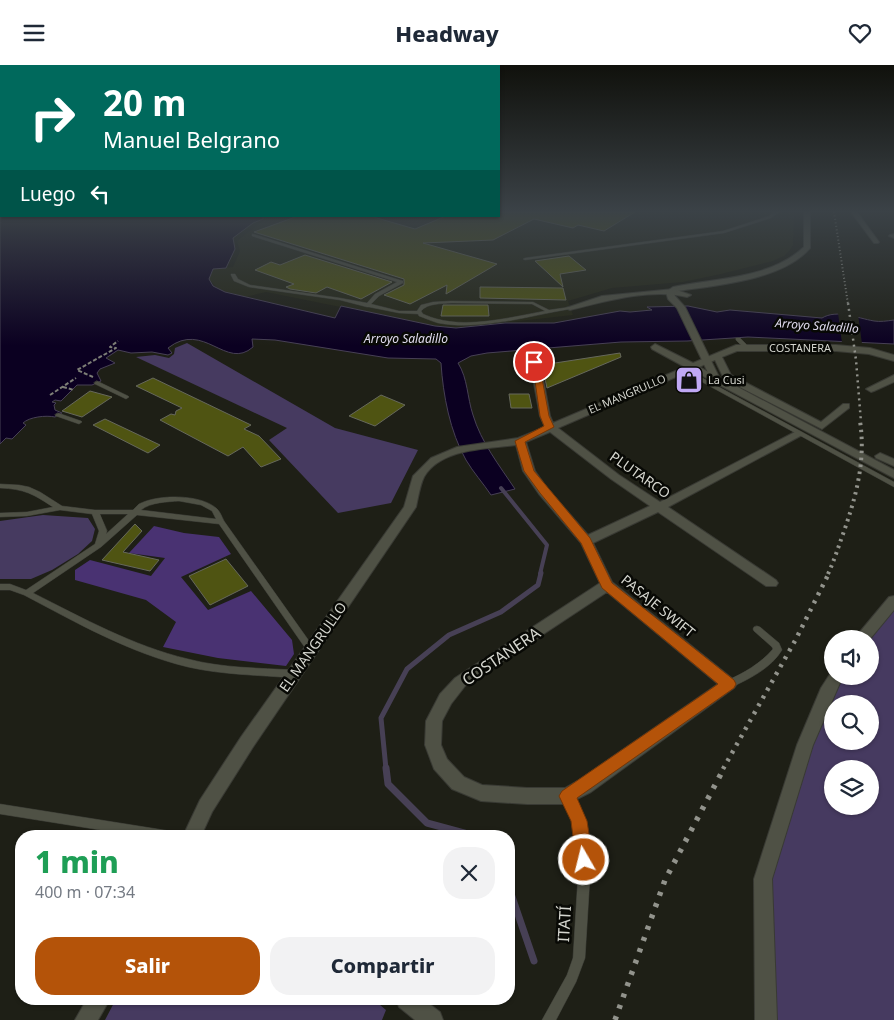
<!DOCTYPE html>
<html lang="es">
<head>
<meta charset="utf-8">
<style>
	body { margin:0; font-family:"Noto Sans",sans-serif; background:#f2f2f3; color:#1f2937; height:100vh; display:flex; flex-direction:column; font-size:19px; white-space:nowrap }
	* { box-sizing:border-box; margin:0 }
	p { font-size:16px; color:#747a83 }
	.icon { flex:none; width:28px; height:28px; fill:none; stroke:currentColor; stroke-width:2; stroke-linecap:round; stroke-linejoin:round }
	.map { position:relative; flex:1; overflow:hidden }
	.drawer { position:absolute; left:15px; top:765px; width:500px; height:175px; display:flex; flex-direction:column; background:#fff; border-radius:20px; box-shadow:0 1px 4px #0004 }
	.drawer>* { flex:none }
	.top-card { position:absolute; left:0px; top:0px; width:500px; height:152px; box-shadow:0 1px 4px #0004; background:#00695c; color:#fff; overflow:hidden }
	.buttons { position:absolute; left:824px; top:565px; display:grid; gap:10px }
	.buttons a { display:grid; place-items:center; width:55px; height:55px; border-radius:50%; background:#fff; box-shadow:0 1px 4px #0004; font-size:25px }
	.pin { position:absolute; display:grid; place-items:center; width:42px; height:42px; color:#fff; margin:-21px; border:2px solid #fff; border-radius:50%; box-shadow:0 1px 5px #0007 }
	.me { position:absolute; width:55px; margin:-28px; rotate:352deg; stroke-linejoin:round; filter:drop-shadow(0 0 4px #0008) }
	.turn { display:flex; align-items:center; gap:18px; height:105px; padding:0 20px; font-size:22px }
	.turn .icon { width:65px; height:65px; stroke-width:2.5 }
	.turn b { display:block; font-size:35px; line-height:42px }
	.then { display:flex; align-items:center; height:48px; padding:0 20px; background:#0003; gap:10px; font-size:19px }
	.round { display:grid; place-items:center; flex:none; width:52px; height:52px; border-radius:20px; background:#f2f2f3 }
	.overview { display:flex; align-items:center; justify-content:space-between; height:85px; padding:0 20px }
	h1 { font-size:30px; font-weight:800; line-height:38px; color:#1e9e55 }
	.cta { display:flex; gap:10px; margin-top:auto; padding:10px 20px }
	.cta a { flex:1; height:58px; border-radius:20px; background:#b45309; color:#fff; font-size:20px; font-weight:800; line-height:58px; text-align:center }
	.cta a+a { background:#f2f2f3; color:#1f2937 }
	header { display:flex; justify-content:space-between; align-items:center; height:65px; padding:0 20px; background:#fff; font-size:22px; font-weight:800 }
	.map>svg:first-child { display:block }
	.built { fill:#252717 }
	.green { fill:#463a60; fill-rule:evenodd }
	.forest { fill:#493272 }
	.water { fill:#0b0021; stroke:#474055 }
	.pier { fill:#1e1f16 }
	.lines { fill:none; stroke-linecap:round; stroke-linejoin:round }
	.stream-far2 { stroke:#474055; stroke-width:4 }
	.stream-far1 { stroke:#474055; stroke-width:5 }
	.stream { stroke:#474055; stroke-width:7 }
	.building { fill:#4f5412; stroke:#66685c }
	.service-casing { stroke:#393a34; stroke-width:1 }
	.minor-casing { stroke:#393a34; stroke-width:2 }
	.tertiary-casing { stroke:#393a34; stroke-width:2 }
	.path { stroke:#7d7e76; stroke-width:2; stroke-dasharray:4 2; stroke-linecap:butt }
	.service { fill:#4f5145; fill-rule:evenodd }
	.minor { fill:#4f5145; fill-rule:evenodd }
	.tertiary { fill:#4f5145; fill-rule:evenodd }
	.rail-far4 { stroke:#92938c; stroke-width:2; stroke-dasharray:1 2.5; stroke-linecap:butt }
	.rail-far3 { stroke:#92938c; stroke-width:2.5; stroke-dasharray:2 4; stroke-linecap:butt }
	.rail-far2 { stroke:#92938c; stroke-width:4; stroke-dasharray:2.5 4.5; stroke-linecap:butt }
	.rail-far1 { stroke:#92938c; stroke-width:4.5; stroke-dasharray:3 6; stroke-linecap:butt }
	.rail { stroke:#92938c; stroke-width:5.5; stroke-dasharray:4 8; stroke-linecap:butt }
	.route { fill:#b45309; stroke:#753606 }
	.labels { text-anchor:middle; stroke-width:5; stroke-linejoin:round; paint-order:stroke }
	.far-street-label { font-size:11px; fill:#d4d5ce; stroke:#080905 }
	.far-poi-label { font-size:11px; fill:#d4d5ce; stroke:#080905; text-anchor:start }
	.far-water-label { font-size:12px; font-style:italic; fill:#e1dcef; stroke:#080905 }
	.street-label { font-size:14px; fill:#d4d5ce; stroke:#080905 }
	.near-street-label { font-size:16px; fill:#d4d5ce; stroke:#080905 }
</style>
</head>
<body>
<header><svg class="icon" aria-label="menu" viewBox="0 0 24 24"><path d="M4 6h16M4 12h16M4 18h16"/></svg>Headway<svg class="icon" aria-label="heart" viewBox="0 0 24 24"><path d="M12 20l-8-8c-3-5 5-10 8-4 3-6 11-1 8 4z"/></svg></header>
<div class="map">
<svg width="894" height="955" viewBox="0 0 894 955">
	<rect width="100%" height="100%" fill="#1e1f16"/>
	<!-- built -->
	<path class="built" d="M499,147H794L793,180L790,185L784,191L773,196L721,209L683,217L612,223L568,236L573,250L456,263L435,261L266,227L245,232L218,224L209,214L213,204L233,202L240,186L237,176L269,151H499Z"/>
	<!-- green -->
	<path class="green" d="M187,278L335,363L418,385L391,438L338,448L269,375L287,363L136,292L155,290L169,293L174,289L175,283Z
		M43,450L88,453L95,464L92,476L78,489L52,505L31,514H0V456Z
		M894,536V955H766L763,814L836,611H870V574ZM832,639H870V676H832ZM832,704H870V741H832Z
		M116,934H373L386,945L382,955H105Z"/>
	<!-- forest -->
	<path class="forest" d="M154,461L184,468L219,472L231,489L181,512L208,545L251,526L292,575L294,589L286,601L218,593L163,582L176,557L146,535L75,515V505L90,495L151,511L165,493L129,488Z"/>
	<!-- water -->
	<path class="water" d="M0,147L1,151H263V154L253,158L233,173L235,184L226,203L213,204L209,214L213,221L225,227L335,253L341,241L435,261L456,263L505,258H554L620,246L630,247L652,245L647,242L688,241L717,247L730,245L822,253C837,244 857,253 874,256C880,257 887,256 894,255V279L748,272L687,276L621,277L487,288L471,291L458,298C468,314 467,332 473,350C481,377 499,400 515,424L491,430C483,418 473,407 466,395C450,367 443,330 441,298L436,294L388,293L275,275L252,274L253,282C226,306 204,255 168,283L172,288L168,290L152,287L131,288L118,285L106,293L115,298L100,304L97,308L101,316L92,320H77L61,336L55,335L52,337L56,338L54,340L55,345L62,348L55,352C46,350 29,352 23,358L26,360L12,374L6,373L0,379Z"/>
	<!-- pier -->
	<path class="pier" d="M838,248L858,249L862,279L842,278Z"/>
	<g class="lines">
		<!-- stream-far2 -->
		<path class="stream-far2" d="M501,423L547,480L540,509"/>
		<!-- stream-far1 -->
		<path class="stream-far1" d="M386,704L381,653L407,604L449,570L501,547L538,520L541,508"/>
		<!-- stream -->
		<path class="stream" d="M386,703L388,719L427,758L475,771
			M509,823L534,896"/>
	</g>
	<!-- building -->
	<path class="building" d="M499,147H635L604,166L578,160L573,163L534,154L493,175L423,178L497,199L446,229L447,220L410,239L384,230L404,220V214L254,167L298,151H370L415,164L446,151H499Z
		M305,190L392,217L361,234L327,222L316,228L290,224L286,222L294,219L255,205L271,197L280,200Z
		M569,191L586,205L560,209L563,222L535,196Z
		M480,222L563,223L566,235L480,233Z
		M443,240H488L489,251H441Z
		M620,288L621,292L547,323L542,300Z
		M153,313L251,360L244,364L259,371L281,394L261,402L243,382L228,391L160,355L171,349L175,350L176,346L182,343L136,321Z
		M90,326L112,332L82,352L62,346Z
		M509,329H529L532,343H511Z
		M381,330L405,340L375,361L349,351Z
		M105,354L160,380L148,388L93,360Z
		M135,459L142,466L123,487L159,495L150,506L102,495Z
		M226,494L248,521L210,540L189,511Z"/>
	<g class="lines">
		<!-- service casing -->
		<g class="service-casing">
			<path id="service" d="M774,147H779L771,153L724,168L525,195L523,194L525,193L723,166L769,151Z
				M253,169L403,216V218L379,231L371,239L399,246H417L421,240L433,237L451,236L533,237L549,245L570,242L572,243L570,244C527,251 481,266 438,258C431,256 425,253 419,251L418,249L399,248L369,242H367L340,235L249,222L234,216L231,210V209H235L238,214L250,220L340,233L367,238L375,229L397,217L252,171V169ZM451,238L532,239L545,246C512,252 470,263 437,254C433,253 428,251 423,249L421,246C428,238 441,239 451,238Z
				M736,273H740L749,282V284H745L736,275Z
				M684,303L894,417V422L682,306V304Z
				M97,316L128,331L129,332L126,334L124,333L95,319L94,318Z
				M58,348L81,356L82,357L79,359L56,351L55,350Z
				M0,419L19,420L29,422L40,427L62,441L95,445H133C135,443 137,441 139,439C158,429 200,429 216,443C220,446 222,452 224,456L314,583L315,585L314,587L311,588L308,587L219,459L137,450L101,482L33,528C83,553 133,581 188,594C222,603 259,603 294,605L297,606L299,609L297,612L294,613C259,610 223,610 188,602C130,588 77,558 24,530L10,525H0V519H10L26,525L95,479L99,466L92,449L60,445L27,451L0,452V448L27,447L53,442C33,429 25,424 0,423ZM179,436L201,440L212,446L216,454L141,445C151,437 167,437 179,436ZM100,449H128L106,469L107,466Z
				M757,561L760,562L779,578L782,585C771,603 751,613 732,622L729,623L726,622L724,619L726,616C744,608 760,599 773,584L772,582L754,566L753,564L754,562Z
				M567,726L571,728L584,756L591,795L585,893L576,917L556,955H542L567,910L573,893L579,795L574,757L562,731L563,728Z
				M0,739L170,766L174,767L175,771H138L0,749Z"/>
		</g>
		<!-- minor casing -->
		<g class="minor-casing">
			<path id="minor" d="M851,147H857L879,177L878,178H874Z
				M894,169V173L889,171L890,170Z
				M674,224L691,230L687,232C651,223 606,236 570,245L566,243L602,231Z
				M655,279L693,298L736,280H836L870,283L894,290V296L869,289L836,286H737L722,292L731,310L821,357L843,339H849V343L822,364L724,314L715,295L699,302L718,312V316H712L692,305L558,363L619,410L660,437L795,367L799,366L804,369L668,442L776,515L778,518L776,521H766L658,447L593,478L612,517L734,615L737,619L734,623L591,727L567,739H527L481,736L452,724L434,704L425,680L426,656L440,629L455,613L600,518L581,478L539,429L523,406L516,380C487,384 441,383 424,412C420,420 418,433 416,442L253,682L212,747L201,771H183L200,735L241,672L404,442L413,411L431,393L457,382L518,373L545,362L540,351L530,297L532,295L535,294L540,297L550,351L553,358L685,302L652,284L651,282ZM550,367L611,414L650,441L588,470L547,423L535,406L526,377ZM607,527L718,619L579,715L565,723H527L482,720L464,712L447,694L441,680L442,656L451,639L465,621Z
				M894,310V317L874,326L871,327L866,324Z
				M880,388L894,394V401L876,393L875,391Z
				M894,531V545L870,574H854L889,532Z
				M832,606V611H843L813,680L772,814L777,955H755L754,814L797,680L821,623Z
				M87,934H110L98,955H75Z
				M396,934H423L440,947L443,955H415L399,942Z"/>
		</g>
		<!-- tertiary casing -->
		<g class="tertiary-casing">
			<path id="tertiary" d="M804,147H810V183C783,215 718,220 678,226L674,228L675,231L685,242L719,312L894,405V413L712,316L677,243L668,234L666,227L673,222C716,213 770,214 804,182Z"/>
		</g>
		<!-- path -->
		<path class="path" d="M93,312L77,305L116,283L110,282L118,276
			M63,322L74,325
			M50,330L76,313"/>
		<!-- service -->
		<use href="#service" class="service"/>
		<!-- minor -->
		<use href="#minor" class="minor"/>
		<!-- tertiary -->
		<use href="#tertiary" class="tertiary"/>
		<!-- rail-far4 -->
		<path class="rail-far4" d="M834,147L848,239"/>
		<!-- rail-far3 -->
		<path class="rail-far3" d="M848,238L856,295L861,357"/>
		<!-- rail-far2 -->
		<path class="rail-far2" d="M828,509C834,496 838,483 843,469C856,432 866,396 860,356"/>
		<!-- rail-far1 -->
		<path class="rail-far1" d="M723,704L796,574L829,508"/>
		<!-- rail -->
		<path class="rail" d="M615,955L665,815L724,703"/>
	</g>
	<!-- sky -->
	<linearGradient id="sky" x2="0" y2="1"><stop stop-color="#10110c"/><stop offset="0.52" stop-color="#3b4247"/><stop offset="1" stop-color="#3b4247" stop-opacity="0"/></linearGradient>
	<rect width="894" height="281" fill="url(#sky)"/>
	<!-- route -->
	<path class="route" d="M532,295L539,297L549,351L554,362L525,377L534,406L590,473L612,518L734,615L736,619L734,623L577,733L587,756L593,795L590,801L584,804L579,801L576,795L571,756L559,731L562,726L718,619L602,523L581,478L540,428L524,406L515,376L544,361L540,351Z"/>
	<!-- icons -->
	<defs>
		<g id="shop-square" transform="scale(1.4375)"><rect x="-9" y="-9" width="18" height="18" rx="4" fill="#c0a8f4" stroke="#080905"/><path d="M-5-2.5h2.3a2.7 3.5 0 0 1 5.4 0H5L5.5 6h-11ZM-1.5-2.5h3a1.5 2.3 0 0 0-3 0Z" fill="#111"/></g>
	</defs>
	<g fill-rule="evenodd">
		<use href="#shop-square" x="689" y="315"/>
	</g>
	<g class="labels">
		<!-- far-street labels -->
		<g class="far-street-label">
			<text x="800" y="287">COSTANERA</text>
			<text transform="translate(627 329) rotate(-23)" y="4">EL MANGRULLO</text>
		</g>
		<!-- far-poi labels -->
		<g class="far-poi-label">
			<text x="708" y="319">La Cusi</text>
		</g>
		<!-- far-water labels -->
		<g class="far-water-label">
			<text transform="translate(817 261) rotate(4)" y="4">Arroyo Saladillo</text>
			<text x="406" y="278">Arroyo Saladillo</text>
		</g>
		<!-- street labels -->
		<g class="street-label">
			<text transform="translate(640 410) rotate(35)" y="5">PLUTARCO</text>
			<text transform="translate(658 541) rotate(39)" y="5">PASAJE SWIFT</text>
			<text transform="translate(313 582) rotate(-55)" y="5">EL MANGRULLO</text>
		</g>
		<!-- near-street labels -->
		<g class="near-street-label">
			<text transform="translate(501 591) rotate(-34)" y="6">COSTANERA</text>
			<text transform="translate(564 859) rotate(-87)" y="6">ITATÍ</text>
		</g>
	</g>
</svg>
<div class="buttons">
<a><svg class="icon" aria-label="sound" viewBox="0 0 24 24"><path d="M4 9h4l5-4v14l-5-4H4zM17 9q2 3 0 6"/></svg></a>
<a><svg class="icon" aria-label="search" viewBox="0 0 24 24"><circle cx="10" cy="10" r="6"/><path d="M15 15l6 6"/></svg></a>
<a><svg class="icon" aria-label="layers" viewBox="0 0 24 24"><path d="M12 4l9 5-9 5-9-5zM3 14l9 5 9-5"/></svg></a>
</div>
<div class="pin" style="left:534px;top:297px;background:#d93025"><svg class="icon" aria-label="arrive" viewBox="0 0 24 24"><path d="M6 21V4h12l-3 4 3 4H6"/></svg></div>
<svg class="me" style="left:584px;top:795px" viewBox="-20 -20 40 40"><circle r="17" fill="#b45309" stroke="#fff" stroke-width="3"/><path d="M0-11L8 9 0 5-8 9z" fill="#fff"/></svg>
<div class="top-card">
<div class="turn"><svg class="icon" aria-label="right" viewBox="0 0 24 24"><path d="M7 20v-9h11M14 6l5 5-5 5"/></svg><div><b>20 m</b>Manuel Belgrano</div></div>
<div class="then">Luego<svg class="icon" aria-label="left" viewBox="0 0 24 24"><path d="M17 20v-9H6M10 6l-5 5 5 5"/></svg></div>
</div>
<section class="drawer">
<div class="overview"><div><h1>1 min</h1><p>400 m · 07:34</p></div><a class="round"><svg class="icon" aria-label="close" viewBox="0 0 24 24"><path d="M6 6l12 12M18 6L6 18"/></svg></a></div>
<div class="cta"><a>Salir</a><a>Compartir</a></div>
</section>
</div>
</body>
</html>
